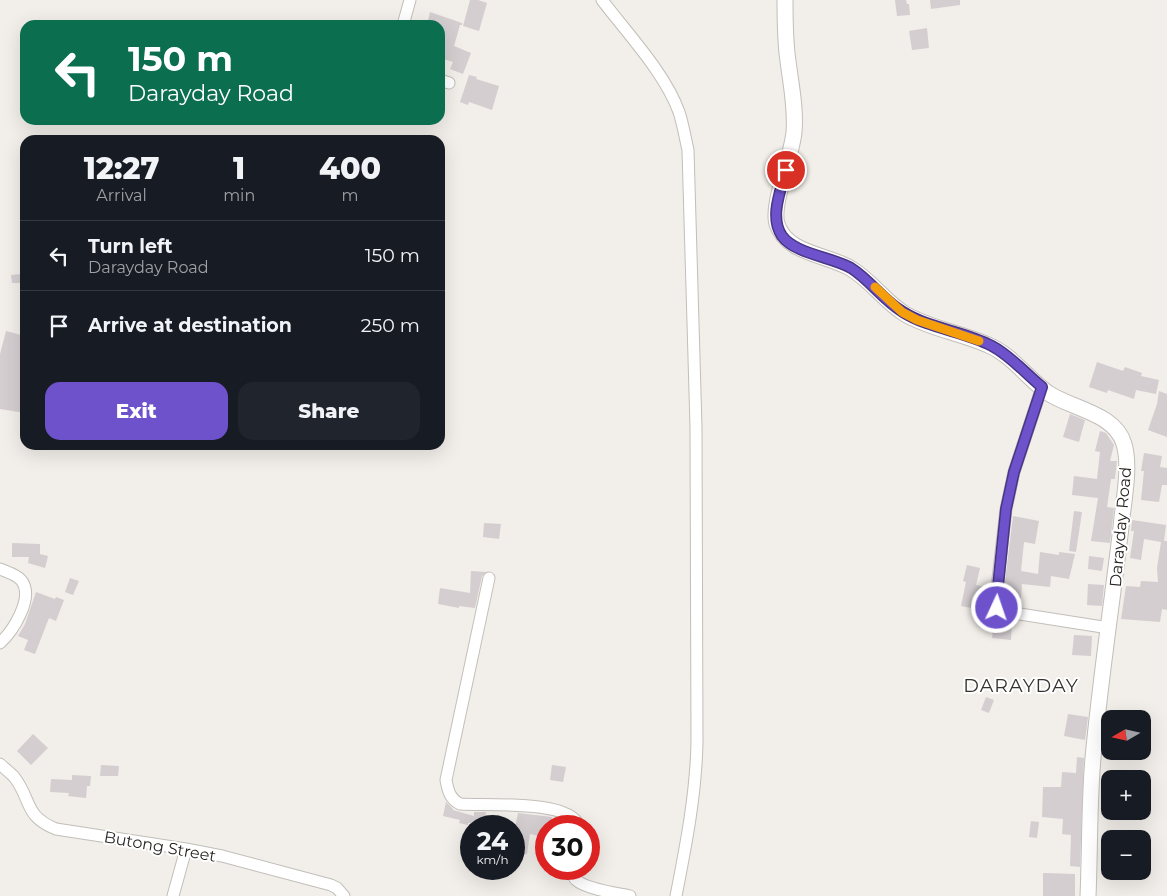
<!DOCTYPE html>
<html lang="en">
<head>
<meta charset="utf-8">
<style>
	body { margin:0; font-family:Montserrat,sans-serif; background:#20242c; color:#f1f3f6; height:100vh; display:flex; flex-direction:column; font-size:19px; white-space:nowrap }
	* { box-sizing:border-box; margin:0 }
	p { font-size:16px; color:#9ea1a6 }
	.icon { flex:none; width:28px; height:28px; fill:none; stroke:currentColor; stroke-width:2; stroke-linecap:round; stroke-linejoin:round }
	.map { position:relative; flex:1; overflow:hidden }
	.drawer { position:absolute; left:20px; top:135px; width:425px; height:315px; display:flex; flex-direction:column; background:#171b24; border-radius:15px; box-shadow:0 5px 20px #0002 }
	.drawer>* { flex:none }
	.banner { position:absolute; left:20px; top:20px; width:425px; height:105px; border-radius:15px; box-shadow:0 5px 20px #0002; background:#0b6e4f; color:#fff; overflow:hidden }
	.needle { width:32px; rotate:261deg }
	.buttons { position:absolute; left:1101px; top:710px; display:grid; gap:10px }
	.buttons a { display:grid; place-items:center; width:50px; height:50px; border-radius:10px; background:#171b24; box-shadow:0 5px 20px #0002; font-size:25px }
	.speed { position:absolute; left:460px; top:815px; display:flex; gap:10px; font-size:25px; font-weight:700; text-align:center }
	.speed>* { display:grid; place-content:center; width:65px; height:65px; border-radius:50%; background:#171b24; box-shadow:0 5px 20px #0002; line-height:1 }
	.speed small { font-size:12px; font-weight:400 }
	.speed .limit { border:8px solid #d22; background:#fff; color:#111 }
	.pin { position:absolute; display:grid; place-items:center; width:42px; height:42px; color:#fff; margin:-21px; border:2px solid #fff; border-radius:50%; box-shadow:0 1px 5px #0007 }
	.me { position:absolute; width:55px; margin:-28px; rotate:3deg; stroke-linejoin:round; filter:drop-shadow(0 0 4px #0008) }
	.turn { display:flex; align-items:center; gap:18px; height:105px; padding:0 25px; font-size:22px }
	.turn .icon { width:65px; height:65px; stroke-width:2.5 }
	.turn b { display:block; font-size:35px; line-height:42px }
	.eta { display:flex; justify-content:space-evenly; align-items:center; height:85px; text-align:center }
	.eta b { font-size:30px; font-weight:800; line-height:35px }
	.action { display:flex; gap:10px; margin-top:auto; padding:10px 25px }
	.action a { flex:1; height:58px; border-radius:15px; background:#6e52cb; color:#fff; font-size:20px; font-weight:800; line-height:58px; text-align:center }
	.action a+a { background:#20242c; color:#f1f3f6 }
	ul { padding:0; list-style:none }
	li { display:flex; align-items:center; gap:15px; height:70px; padding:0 25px; border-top:1px solid #363941 }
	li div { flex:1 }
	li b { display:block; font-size:19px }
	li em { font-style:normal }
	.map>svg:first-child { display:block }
	.building { fill:#d4ced1 }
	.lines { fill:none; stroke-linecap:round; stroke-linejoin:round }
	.street-casing { stroke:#c2beb9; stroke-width:13 }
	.secondary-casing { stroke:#c2beb9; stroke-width:17 }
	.street { stroke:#fff; stroke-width:11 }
	.secondary { stroke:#fff; stroke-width:15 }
	.route-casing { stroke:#483584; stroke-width:12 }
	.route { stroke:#6e52cb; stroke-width:9 }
	.slow { stroke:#f59e0b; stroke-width:9 }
	.labels { text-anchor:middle; stroke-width:4; stroke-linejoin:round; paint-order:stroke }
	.street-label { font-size:16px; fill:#272523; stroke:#fff }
	.quarter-label { font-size:19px; letter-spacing:1px; fill:#35322e; stroke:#fff }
</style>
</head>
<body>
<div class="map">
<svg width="1167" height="896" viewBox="0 0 1167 896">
	<rect width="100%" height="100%" fill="#f2eee9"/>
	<!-- building -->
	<path class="building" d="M470,0H478L487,3L479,31L463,26Z
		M895,0H906L907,4H909L910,15L897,16Z
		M930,0H960V5L931,9Z
		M430,12L462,23V25H460L454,46L471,53L463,74L450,69L453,62L440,58V25H427Z
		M927,28L929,48L912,50L909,31Z
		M469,75L477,77L476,79L499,86L492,110L469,102L468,105L460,102Z
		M21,274V283H12L11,275Z
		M6,331L25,336V413L0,409V354Z
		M1097,362L1123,371L1125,367L1142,373L1141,376L1159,380L1156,394L1136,390L1134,399L1108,390L1107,393L1089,387Z
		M1159,391L1167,394V437L1148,430L1157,404Z
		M1070,414L1085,420L1079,442L1063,437Z
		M1100,431L1106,433L1114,445L1110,461H1117L1115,479H1111L1107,507L1114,508L1110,543L1091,541L1098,498L1072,495L1074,476L1097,479L1100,452L1095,451Z
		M1144,453L1162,456L1160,467L1167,468V485H1162L1159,502L1141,500L1144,471H1141Z
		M1074,511L1082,512L1076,552L1069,551Z
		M1013,516L1039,521L1035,544L1024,542L1021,571L1038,574L1040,552L1059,555V552L1075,554L1069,579L1051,576L1050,587L1022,584L1021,599L1003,597Z
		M1132,520L1166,525L1164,541H1167V610L1162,609L1160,622L1121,619L1126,586L1140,587L1141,581L1158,582L1157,568L1161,542L1144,539L1141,560L1130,558L1134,531H1131Z
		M484,523L501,524L499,539L483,537Z
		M12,543L40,544V554L48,556L45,568L28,563L29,557H12Z
		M1089,556L1104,558L1102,571L1088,569Z
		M967,565L980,568L976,585L989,588L988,603L979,601L977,609L961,606L966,582L963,581Z
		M471,571L486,572L482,576L475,608L459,606V608L438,604L440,588L470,593Z
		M70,578L79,581L73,595L65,592Z
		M1088,584L1104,585L1102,606L1087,605Z
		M36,592L55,599L56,597L64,600L56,621L49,618L35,654L24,650L28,640L18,636L25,624Z
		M994,621L1012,622L1011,640L992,638Z
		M1074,635L1092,636L1091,656L1072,655Z
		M986,697L994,700L989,713L981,710Z
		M1068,714L1088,717L1085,740L1064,736Z
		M33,734L48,748L31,765L17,751Z
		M1077,757L1084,758L1080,867L1070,866L1071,835L1062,834L1063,819L1042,817L1043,787H1061L1062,772L1076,773Z
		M101,765L119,766L118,776H100Z
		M552,765L566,767L563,782L550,780Z
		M72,775L91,776L90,786H87L86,798L68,796L69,793L50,792L51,779L72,780Z
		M446,802L453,809V810L474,816V812H486L485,820L495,822L494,826L468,823V825L459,823L460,820L443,816Z
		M518,813L552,817L551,826H546L544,837L530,834L527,854L514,852V832Z
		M1031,821L1039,822L1037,838L1029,837Z
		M1043,873L1075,874V896H1043Z"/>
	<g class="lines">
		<!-- street casing -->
		<g class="street-casing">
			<path id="street" d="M602,0C627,33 665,73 679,112C683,124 685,137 688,150L696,427L697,742C696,794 686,845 676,896
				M403,25L410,0
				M440,80L449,83
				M1042,387L1014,472L1006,509L995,605L1001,611L1109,628
				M0,569C7,572 16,574 21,580C35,597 13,631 0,643
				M489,578L446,780C448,791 450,799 460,804C484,806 570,799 579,826
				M0,764C5,769 11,773 15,778C32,801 24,816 56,829L186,849L222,856L331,885L337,888L344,896
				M572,869C573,873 573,877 576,880C586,889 616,893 630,896
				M173,896L186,849"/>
		</g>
		<!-- secondary casing -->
		<g class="secondary-casing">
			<path id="secondary" d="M785,0C785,20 785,41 788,61C791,85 796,108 794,132C792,156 771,205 777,224C787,254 826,254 850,268C871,280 885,302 905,314C931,329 961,333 988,345C1012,355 1027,378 1048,393C1072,409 1115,413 1124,444C1131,467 1123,503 1121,527C1112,604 1100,681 1093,758C1089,803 1090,850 1088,896"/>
		</g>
		<!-- street -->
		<use href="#street" class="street"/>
		<!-- secondary -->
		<use href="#secondary" class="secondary"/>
	</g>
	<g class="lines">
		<!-- route casing -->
		<g class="route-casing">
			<path id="route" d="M786,170C781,190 769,217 782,236C795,254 832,257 851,268C870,280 883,300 903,312C930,329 964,331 992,346C1011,356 1025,373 1042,387L1014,472L1006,509L996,605L997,608"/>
		</g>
		<!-- route -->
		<use href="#route" class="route"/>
		<!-- slow -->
		<path class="slow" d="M875,287L902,312L917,320L979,341"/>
	</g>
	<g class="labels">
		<!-- street labels -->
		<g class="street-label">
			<text transform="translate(1120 527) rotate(-85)" y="6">Darayday Road</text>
			<text transform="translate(160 846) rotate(10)" y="6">Butong Street</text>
		</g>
		<!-- quarter labels -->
		<g class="quarter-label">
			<text x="1021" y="692">DARAYDAY</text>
		</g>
	</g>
</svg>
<div class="buttons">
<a><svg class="needle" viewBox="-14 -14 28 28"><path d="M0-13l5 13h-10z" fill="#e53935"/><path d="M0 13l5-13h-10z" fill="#9ea1a6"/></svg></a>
<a>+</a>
<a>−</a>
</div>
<div class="speed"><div>24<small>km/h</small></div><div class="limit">30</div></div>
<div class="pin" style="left:786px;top:170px;background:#d93025"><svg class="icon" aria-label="arrive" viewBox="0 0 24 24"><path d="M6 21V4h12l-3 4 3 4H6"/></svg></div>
<svg class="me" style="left:997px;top:608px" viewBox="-20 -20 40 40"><circle r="17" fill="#6e52cb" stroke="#fff" stroke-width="3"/><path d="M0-11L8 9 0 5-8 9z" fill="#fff"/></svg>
<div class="banner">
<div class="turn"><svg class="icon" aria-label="left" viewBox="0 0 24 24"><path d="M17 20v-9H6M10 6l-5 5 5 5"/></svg><div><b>150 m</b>Darayday Road</div></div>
</div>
<section class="drawer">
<div class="eta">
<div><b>12:27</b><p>Arrival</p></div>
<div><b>1</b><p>min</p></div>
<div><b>400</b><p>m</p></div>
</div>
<ul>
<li><svg class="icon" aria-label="left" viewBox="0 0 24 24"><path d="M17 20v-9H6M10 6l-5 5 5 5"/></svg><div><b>Turn left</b><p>Darayday Road</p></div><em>150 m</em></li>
<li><svg class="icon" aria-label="arrive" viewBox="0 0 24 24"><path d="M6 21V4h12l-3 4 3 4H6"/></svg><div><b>Arrive at destination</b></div><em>250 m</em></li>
</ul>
<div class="action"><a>Exit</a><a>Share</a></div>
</section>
</div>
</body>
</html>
